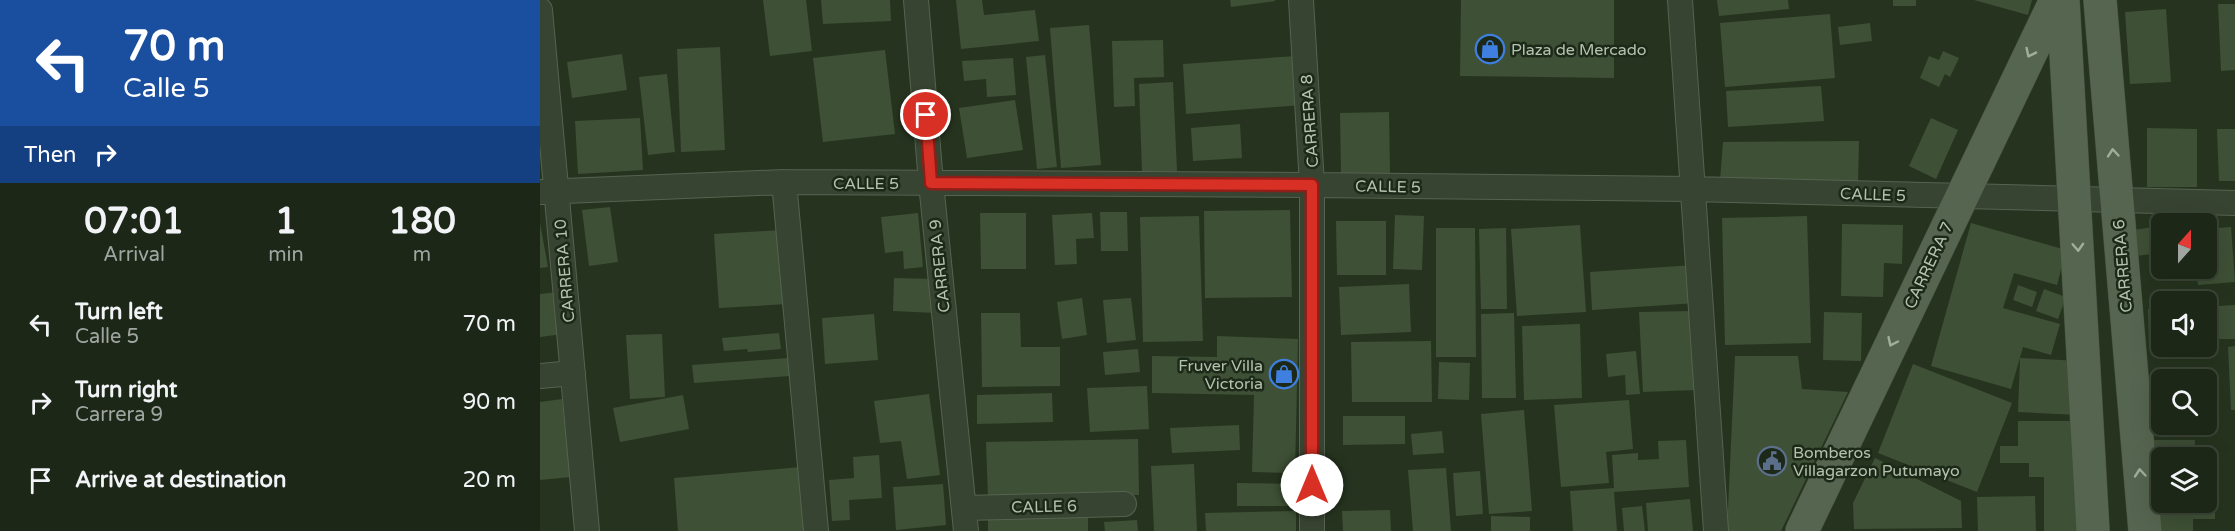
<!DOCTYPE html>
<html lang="en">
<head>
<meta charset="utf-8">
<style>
	body { margin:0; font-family:"Varela Round",sans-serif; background:#293324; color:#f1f3f6; height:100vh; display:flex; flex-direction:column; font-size:22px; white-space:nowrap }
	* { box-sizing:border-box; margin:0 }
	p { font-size:20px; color:#a0a5a1 }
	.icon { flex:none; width:33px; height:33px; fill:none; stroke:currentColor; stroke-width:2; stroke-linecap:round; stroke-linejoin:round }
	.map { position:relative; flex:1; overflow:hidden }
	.drawer { display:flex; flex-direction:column; background:#1c2717; width:540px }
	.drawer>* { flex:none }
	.guide { background:#1a4fa0; color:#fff; overflow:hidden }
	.needle { width:39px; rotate:21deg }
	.buttons { position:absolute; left:1611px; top:213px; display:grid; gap:12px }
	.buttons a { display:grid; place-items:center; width:66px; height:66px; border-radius:9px; background:#1c2717; box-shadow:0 6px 24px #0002,0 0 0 2px #3a4436; font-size:30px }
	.pin { position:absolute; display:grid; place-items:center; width:51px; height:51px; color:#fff; margin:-26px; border:3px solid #fff; border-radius:50%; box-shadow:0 2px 6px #0007 }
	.me { position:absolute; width:66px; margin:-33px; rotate:0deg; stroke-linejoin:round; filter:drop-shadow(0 0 4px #0008) }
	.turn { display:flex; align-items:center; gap:21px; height:126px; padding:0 24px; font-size:27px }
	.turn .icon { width:78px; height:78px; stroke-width:2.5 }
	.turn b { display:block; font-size:42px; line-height:51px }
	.then { display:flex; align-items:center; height:57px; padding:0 24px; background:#0003; gap:12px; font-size:22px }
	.eta { display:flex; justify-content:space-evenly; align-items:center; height:102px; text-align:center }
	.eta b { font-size:36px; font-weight:700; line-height:42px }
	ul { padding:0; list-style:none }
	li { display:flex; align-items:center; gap:18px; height:78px; padding:0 24px }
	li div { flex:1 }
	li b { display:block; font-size:22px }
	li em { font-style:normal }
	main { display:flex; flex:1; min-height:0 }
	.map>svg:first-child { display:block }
	.building { fill:#3e5036; fill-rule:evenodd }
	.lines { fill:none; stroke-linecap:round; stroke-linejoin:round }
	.minor-casing { stroke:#556350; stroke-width:26 }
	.primary-casing { stroke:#414e3c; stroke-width:34 }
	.minor { stroke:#384432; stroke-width:24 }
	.primary { stroke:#566550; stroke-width:33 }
	.oneway { stroke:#a0af9a }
	.route-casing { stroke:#8d1f18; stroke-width:15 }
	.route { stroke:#d93025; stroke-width:10 }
	.labels { text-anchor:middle; stroke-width:5; stroke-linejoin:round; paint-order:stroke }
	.poi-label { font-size:16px; fill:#b2c2ac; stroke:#1d2918; text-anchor:start }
	.street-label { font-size:16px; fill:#b2c2ac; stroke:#1d2918 }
</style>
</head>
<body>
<main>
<section class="drawer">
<div class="guide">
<div class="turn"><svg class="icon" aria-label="left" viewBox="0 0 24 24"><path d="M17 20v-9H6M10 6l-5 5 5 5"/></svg><div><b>70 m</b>Calle 5</div></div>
<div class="then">Then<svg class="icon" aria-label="right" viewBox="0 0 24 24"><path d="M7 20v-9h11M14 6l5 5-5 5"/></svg></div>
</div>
<div class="eta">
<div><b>07:01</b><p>Arrival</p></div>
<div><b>1</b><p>min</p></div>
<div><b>180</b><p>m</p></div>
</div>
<ul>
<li><svg class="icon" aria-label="left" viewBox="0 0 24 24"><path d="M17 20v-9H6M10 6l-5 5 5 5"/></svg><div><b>Turn left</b><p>Calle 5</p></div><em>70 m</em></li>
<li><svg class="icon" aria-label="right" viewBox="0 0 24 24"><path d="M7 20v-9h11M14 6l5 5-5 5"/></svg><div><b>Turn right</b><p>Carrera 9</p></div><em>90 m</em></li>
<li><svg class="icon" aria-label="arrive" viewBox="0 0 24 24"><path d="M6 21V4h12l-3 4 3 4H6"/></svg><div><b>Arrive at destination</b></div><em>20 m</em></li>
</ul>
</section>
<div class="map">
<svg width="1695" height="531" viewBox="0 0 1695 531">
	<rect width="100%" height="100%" fill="#26341f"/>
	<!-- building -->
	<path class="building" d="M223,0H266L272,51L230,56Z
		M281,0H350L351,21L283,24Z
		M416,0H442L444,15L495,10L499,41L421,49Z
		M690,0H735V1L691,7Z
		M921,0H1074V78L920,76Z
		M1177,0H1248L1249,9L1179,16Z
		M1353,0H1376V6H1353Z
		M1434,0H1492L1488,15Z
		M1678,4H1695V70L1681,71Z
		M1626,9L1631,82L1590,84L1585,12Z
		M1290,14L1295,78L1185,87L1180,23Z
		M1330,23L1332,41L1300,45L1298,27Z
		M549,25L561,165L521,168L510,28Z
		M623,40L624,77L594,78L595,106L574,107L572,41Z
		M180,47L185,150L141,152L137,49Z
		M345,50L355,134L283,142L273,58Z
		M1403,51L1419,58L1410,77L1405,74L1399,87L1380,78L1389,56L1399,60Z
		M82,54L87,90L32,98L27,62Z
		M505,55L517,167L497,169L486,57Z
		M756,56L762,105L646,114L643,64Z
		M473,58L476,95L447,97L446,79L424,81L422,61Z
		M127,74L135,152L108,155L99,77Z
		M633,82L637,171L602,172L599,84Z
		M1281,86L1284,121L1188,127L1186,91Z
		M475,100L483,150L427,158L419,108Z
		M849,112L850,173H801L800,113Z
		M100,118L103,170L38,174L35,121Z
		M1391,118L1418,130L1396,179L1369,166Z
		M700,124L702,158L653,161L651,128Z
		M1607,128L1657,129V187H1607Z
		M1677,129H1695V181H1679Z
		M1319,141L1318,182L1180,181L1183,142Z
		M70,207L78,262L49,266L42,210Z
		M750,210L752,297L665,298L664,211Z
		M560,212H587L588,251H561Z
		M378,213L383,267L364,269L363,251L345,253L341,217Z
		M440,213H486V269H441Z
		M552,213L554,238L536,239L537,264L515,265L512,215Z
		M855,215L884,216L882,270L853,269Z
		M659,216L663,341L603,342L600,217Z
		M1267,216L1271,343L1185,345L1182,218Z
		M796,221H846V275H797Z
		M0,223L8,267L0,268Z
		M1431,223L1526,250L1517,285L1474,273L1463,308L1520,324L1511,355L1483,347L1471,389L1391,366Z
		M1302,224L1363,225L1362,264L1344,263L1343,297L1301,296Z
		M1040,225L1046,312L977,316L971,229Z
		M1622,226V253L1595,256L1592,230Z
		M1691,227L1695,282L1658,285L1656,268H1666V229Z
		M896,228H935L936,357H896Z
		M966,228L967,309H941L939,229Z
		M243,230L248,304L179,308L174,234Z
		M1154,265L1156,303L1052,310L1050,272Z
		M354,278L396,279V313L353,311Z
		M869,284L871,332L801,335L799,287Z
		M1478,285L1497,292L1492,307L1473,300Z
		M1504,289L1526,297L1518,319L1496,311Z
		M18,292L23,334L0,337V294Z
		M542,298L547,335L522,339L517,302Z
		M591,298L596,340L567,343L563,300Z
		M1695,305V339H1679L1678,306Z
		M1608,309H1622V346H1609Z
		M1152,311L1156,390L1103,392L1099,312Z
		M1284,312L1322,313L1321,361L1283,360Z
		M441,313H480L481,347H520V386L442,387Z
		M974,313L976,398H942L941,314Z
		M334,314L338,360L285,364L282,318Z
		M1040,324L1042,398L984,400L982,326Z
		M239,333L241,349L208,352L207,349L184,351L182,338Z
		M122,334L125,397L90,399L86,335Z
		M677,336L758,339L755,473L712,472L714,395L612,393V356L677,357Z
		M891,341L892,402H812L811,342Z
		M1695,346V410H1691L1688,347Z
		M598,349L600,372L565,375L563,352Z
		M1096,351L1100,394L1086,395L1085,375L1068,377L1066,354Z
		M1195,356H1258L1262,389L1308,392L1241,531H1187Z
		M248,358L250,376L154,383L152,365Z
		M1480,358L1540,361L1538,415L1478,412Z
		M899,362L930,363L929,400L898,399Z
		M1373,364L1472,403L1437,492L1338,453Z
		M1646,375V380H1624V378Z
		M1622,378V418L1618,419L1613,379Z
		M607,386L609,429L550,432L547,388Z
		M512,393L513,422L437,424V395Z
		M389,394L400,475L367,479L361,441L340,443L334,401Z
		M143,395L149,429L80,442L73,408Z
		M22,399L31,477L0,480V402Z
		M1089,400L1093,449L1066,452L1069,483L1021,487L1014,405Z
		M984,410L992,511L949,514L941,414Z
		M803,416H865V444L803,445Z
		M1478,421H1542L1543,531H1504V477H1489V463H1460V446H1478Z
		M699,425L700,450L632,453L630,428Z
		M902,431L904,453L873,455L871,434Z
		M598,439L599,495L448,498L446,442Z
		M1146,440L1149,487L1074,492L1077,531H1033L1030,491L1074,488L1072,455L1098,453V460L1119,459L1118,441Z
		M1609,440H1655V454L1675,455V519H1653V531H1609ZM1622,458H1666V502H1622Z
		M339,455L342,498L309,500L310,520L292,521L289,480L314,478L313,457Z
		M1335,458L1421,501L1422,528L1314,529L1313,503Z
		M654,464L657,531H614L611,466Z
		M261,467L267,531H138L134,478Z
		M906,468L911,531H873L868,470Z
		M940,471L943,514L916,516L913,473Z
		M697,483L758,484L757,506H697Z
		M403,484L406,525L356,530L353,487Z
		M1495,496L1496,531H1438L1437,497Z
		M1150,499L1153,531H1108L1106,503Z
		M1102,506L1105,531H1084L1082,508Z
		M850,510L851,531H803L802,511Z
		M756,511V531H666L665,513Z
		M548,516V531H448V517Z
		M951,516L990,517V531H951Z
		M597,520L598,531H565L564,522Z"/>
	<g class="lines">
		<!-- minor casing -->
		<g class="minor-casing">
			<path id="minor" d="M376,0L391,183L426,531
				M761,0L772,185V531
				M1140,0L1176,531
				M0,10L47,531
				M244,182L276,531
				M0,192L244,182L772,185L1153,189L1695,203
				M0,376L33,373
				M424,508L584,504"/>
		</g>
		<!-- primary casing -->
		<g class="primary-casing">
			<path id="primary" d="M1523,0L1553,531
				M1560,0L1605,531
				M1262,531L1516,0"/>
		</g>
		<!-- minor -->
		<use href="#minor" class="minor"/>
		<!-- primary -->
		<use href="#primary" class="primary"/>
	</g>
	<!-- one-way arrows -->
	<defs><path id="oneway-chevron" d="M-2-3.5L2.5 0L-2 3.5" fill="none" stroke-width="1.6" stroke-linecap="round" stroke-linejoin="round" transform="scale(1.5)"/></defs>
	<g class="oneway">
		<use href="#oneway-chevron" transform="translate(1490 53) rotate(116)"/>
		<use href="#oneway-chevron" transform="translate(1573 153) rotate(-95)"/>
		<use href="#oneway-chevron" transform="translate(1538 247) rotate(87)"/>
		<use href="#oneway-chevron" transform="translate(1352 342) rotate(115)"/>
		<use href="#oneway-chevron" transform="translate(1600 473) rotate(-95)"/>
	</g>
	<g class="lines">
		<!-- route casing -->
		<g class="route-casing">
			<path id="route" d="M386,115L391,183L772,185V485"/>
		</g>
		<!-- route -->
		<use href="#route" class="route"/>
	</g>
	<!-- icons -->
	<defs>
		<g id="shop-ring" transform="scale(1.5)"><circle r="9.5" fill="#1d2918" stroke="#3f7fe0" stroke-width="1.5"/><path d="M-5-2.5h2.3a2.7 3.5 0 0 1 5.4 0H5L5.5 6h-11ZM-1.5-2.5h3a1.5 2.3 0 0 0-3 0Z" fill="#3f7fe0"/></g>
		<g id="civic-ring" transform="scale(1.5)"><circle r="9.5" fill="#1d2918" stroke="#5c6f8a" stroke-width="1.5"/><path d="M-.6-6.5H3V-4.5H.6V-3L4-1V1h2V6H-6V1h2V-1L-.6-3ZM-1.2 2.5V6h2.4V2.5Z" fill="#5c6f8a"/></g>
	</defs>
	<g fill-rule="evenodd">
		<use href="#shop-ring" x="950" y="49"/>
		<use href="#shop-ring" x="744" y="374"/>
		<use href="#civic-ring" x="1232" y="461"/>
	</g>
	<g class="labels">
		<!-- poi labels -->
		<g class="poi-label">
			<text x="971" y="55">Plaza de Mercado</text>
			<text x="723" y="371" text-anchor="end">Fruver Villa<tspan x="723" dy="18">Victoria</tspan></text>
			<text x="1253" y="458">Bomberos<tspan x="1253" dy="18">Villagarzon Putumayo</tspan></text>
		</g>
		<!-- street labels -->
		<g class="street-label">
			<text transform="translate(769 121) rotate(-94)" y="6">CARRERA 8</text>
			<text x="326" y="189">CALLE 5</text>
			<text transform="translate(848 186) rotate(1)" y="6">CALLE 5</text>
			<text transform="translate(1333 194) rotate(2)" y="6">CALLE 5</text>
			<text transform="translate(1388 265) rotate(-65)" y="6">CARRERA 7</text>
			<text transform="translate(399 266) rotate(-96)" y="6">CARRERA 9</text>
			<text transform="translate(1582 266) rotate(-95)" y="6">CARRERA 6</text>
			<text transform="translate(24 271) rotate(-95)" y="6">CARRERA 10</text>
			<text transform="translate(504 506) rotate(-1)" y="6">CALLE 6</text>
		</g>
	</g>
</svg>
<div class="buttons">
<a><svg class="needle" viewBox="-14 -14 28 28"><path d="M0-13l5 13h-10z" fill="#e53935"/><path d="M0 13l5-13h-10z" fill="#a0a5a1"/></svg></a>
<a><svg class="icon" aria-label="sound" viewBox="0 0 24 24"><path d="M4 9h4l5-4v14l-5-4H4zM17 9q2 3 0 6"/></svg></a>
<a><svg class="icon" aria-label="search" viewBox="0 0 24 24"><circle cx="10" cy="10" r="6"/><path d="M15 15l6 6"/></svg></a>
<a><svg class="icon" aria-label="layers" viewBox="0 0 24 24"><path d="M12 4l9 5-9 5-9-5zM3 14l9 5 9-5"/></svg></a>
</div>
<div class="pin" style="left:386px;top:115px;background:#d93025"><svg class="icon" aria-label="arrive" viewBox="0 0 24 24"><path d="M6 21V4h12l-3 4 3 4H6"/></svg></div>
<svg class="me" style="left:772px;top:485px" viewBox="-20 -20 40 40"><circle r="19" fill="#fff"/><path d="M0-13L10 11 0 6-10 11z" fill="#d93025"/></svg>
</div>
</main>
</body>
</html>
